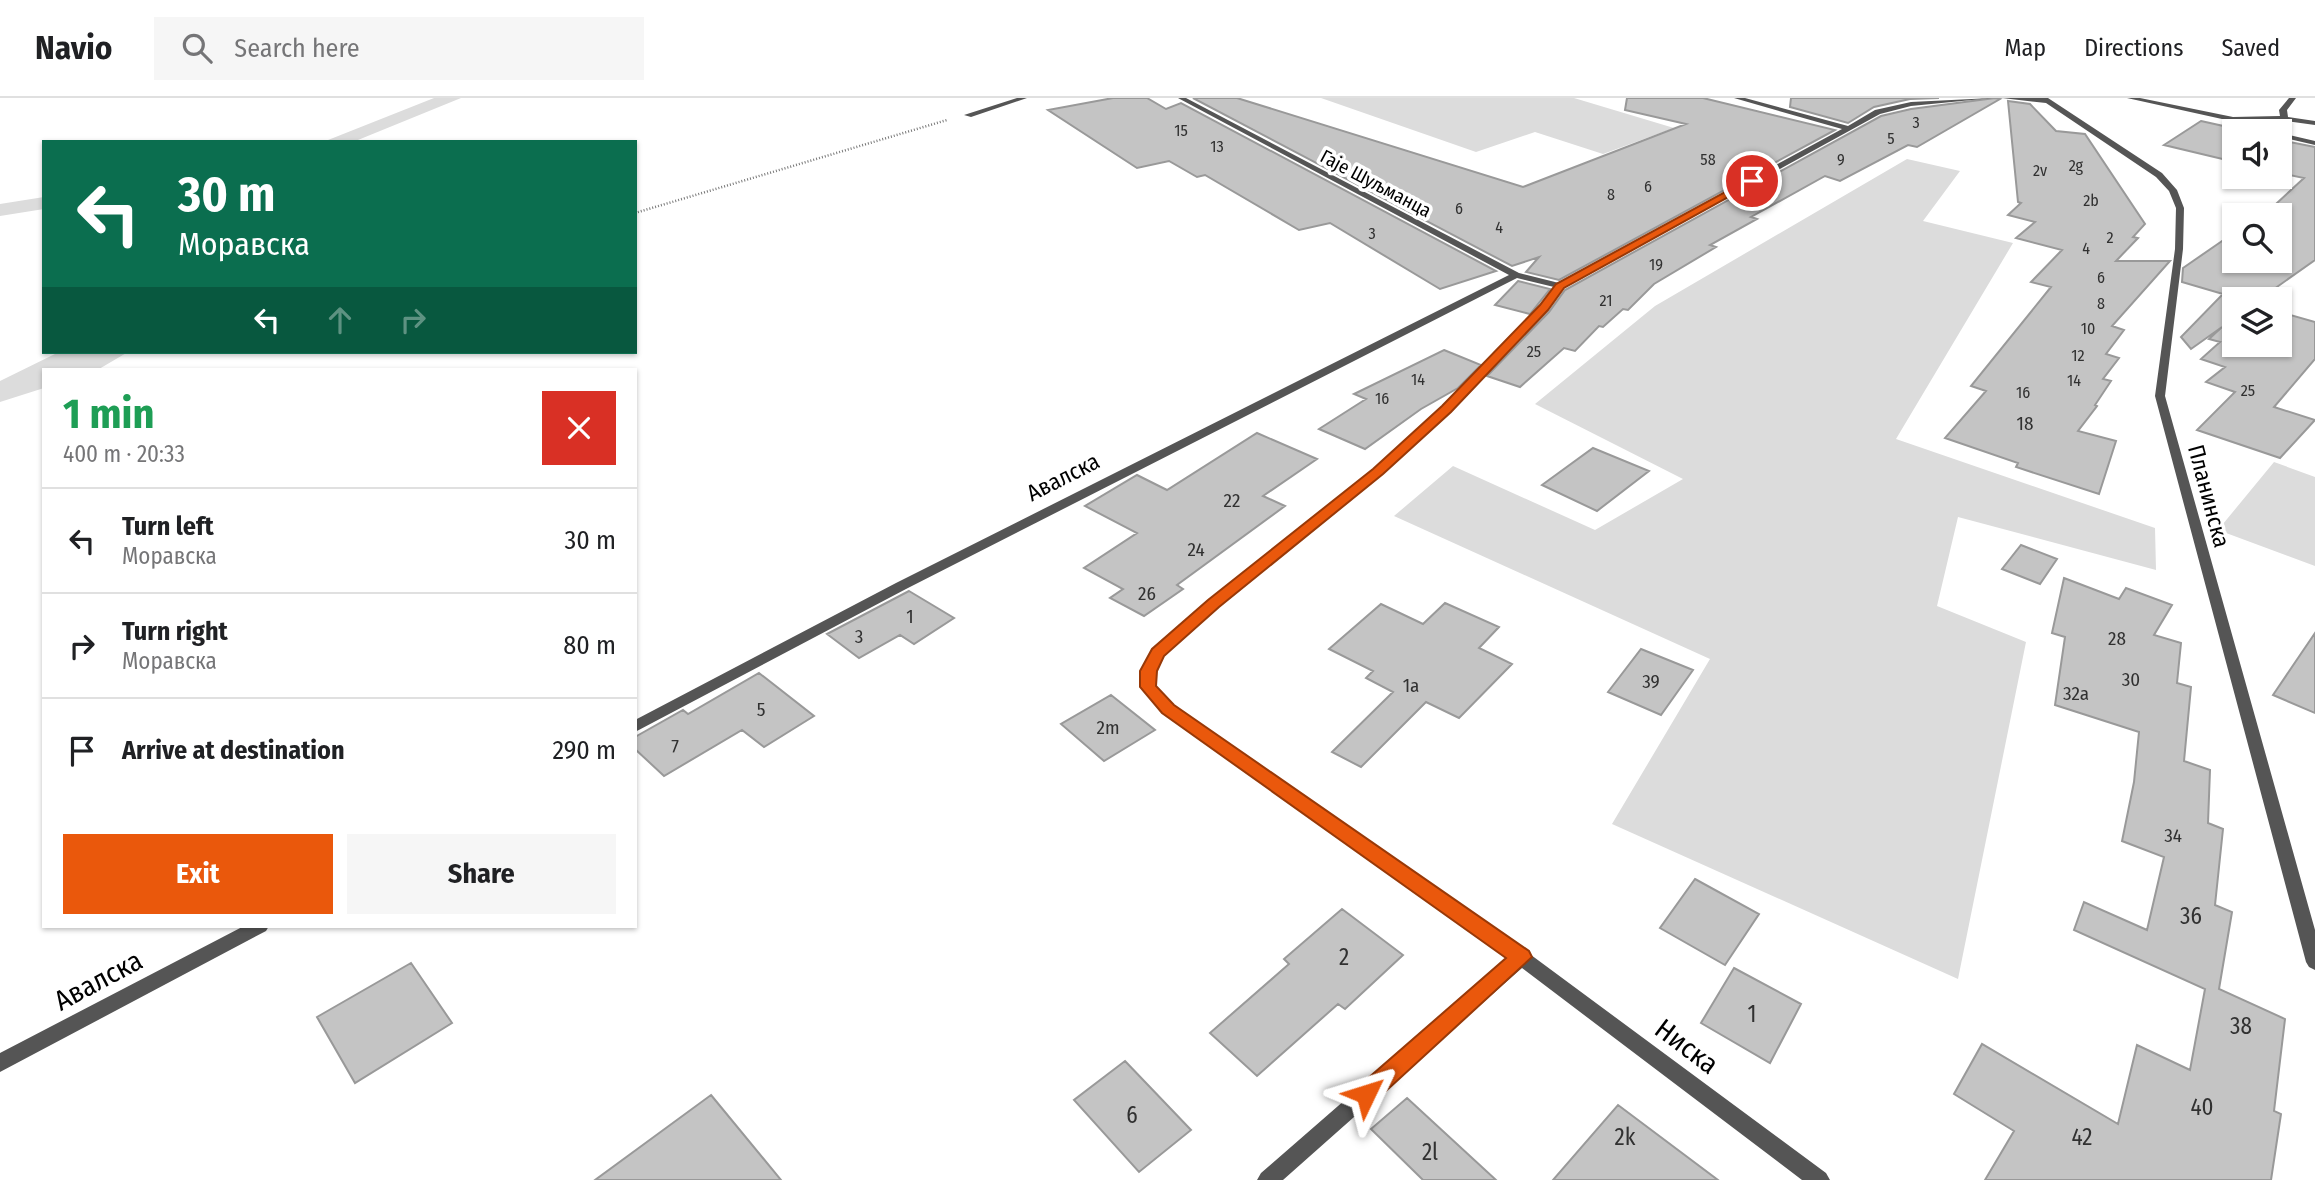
<!DOCTYPE html>
<html lang="en">
<head>
<meta charset="utf-8">
<style>
	body { margin:0; font-family:"Fira Sans Condensed",sans-serif; background:#f6f6f6; color:#202124; height:100vh; display:flex; flex-direction:column; font-size:26px; white-space:nowrap }
	* { box-sizing:border-box; margin:0 }
	p { font-size:23px; color:#757577 }
	.icon { flex:none; width:38px; height:38px; fill:none; stroke:currentColor; stroke-width:2; stroke-linecap:round; stroke-linejoin:round }
	.map { position:relative; flex:1; overflow:hidden }
	.sheet { position:absolute; left:42px; top:270px; width:595px; height:560px; display:flex; flex-direction:column; background:#fff; border-radius:0px; box-shadow:0 2px 5px #0004 }
	.sheet>* { flex:none }
	.banner { position:absolute; left:42px; top:42px; width:595px; height:214px; border-radius:0px; box-shadow:0 2px 5px #0004; background:#0b6e4f; color:#fff; overflow:hidden }
	.tools { position:absolute; left:2222px; top:21px; display:grid; gap:14px }
	.tools a { display:grid; place-items:center; width:70px; height:70px; border-radius:0px; background:#fff; box-shadow:0 2px 5px #0004; font-size:35px }
	.pin { position:absolute; display:grid; place-items:center; width:60px; height:60px; color:#fff; margin:-30px; border:4px solid #fff; border-radius:50%; box-shadow:0 2px 7px #0007 }
	.me { position:absolute; width:77px; margin:-38px; rotate:49deg; stroke-linejoin:round; filter:drop-shadow(0 0 5px #0008) }
	.turn { display:flex; align-items:center; gap:24px; height:147px; padding:0 21px; font-size:32px }
	.turn .icon { width:91px; height:91px; stroke-width:2.5 }
	.turn b { display:block; font-size:49px; line-height:60px }
	.lanes { display:flex; align-items:center; height:66px; padding:0 21px; background:#0003; justify-content:center; gap:35px; direction:ltr }
	.lanes .off { opacity:.35 }
	.round { display:grid; place-items:center; flex:none; width:74px; height:74px; border-radius:0px; background:#f6f6f6 }
	.summary { display:flex; align-items:center; justify-content:space-between; height:119px; padding:0 21px }
	h1 { font-size:42px; font-weight:700; line-height:52px; color:#1e9e55 }
	.button { display:flex; gap:14px; margin-top:auto; padding:14px 21px }
	.button a { flex:1; height:80px; border-radius:0px; background:#ea580c; color:#fff; font-size:28px; font-weight:700; line-height:80px; text-align:center }
	.button a+a { background:#f6f6f6; color:#202124 }
	ul { padding:0; list-style:none }
	li { display:flex; align-items:center; gap:21px; height:105px; padding:0 21px; border-top:2px solid #e0e0e0 }
	li div { flex:1 }
	li b { display:block; font-size:26px }
	li em { font-style:normal }
	header { display:flex; align-items:center; gap:42px; box-sizing:border-box; height:98px; padding:0 35px; background:#fff; border-bottom:2px solid #e0e0e0 }
	header strong { font-size:33px }
	nav { display:flex; gap:38px; margin-inline-start:auto; font-size:24px }
	.search { width:490px; height:63px; background:#f6f6f6; display:flex; align-items:center; gap:18px; box-sizing:border-box; padding:0 24px; border-radius:0px; color:#757577; font-size:26px }
	.map>svg:first-child { display:block }
	.green { fill:#dcdcdc }
	.building { fill:#c4c4c4; stroke:#999; stroke-width:2 }
	.lines { fill:none; stroke-linecap:round; stroke-linejoin:round }
	.path { stroke:#777; stroke-width:2.5; stroke-dasharray:1 2; stroke-linecap:butt }
	.lane { fill:#555; fill-rule:evenodd }
	.street { fill:#555; fill-rule:evenodd }
	.route { fill:#ea580c; stroke:#983908; stroke-width:2 }
	.labels { text-anchor:middle; stroke-width:7; stroke-linejoin:round; paint-order:stroke }
	.far-number-label { font-size:16px; fill:#313131 }
	.far-street-label { font-size:19px; fill:#000; stroke:#fff }
	.number-label { font-size:19px; fill:#313131 }
	.street-label { font-size:23px; fill:#000; stroke:#fff }
	.near-number-label { font-size:23px; fill:#313131 }
	.near-street-label { font-size:28px; fill:#000; stroke:#fff }
</style>
</head>
<body>
<header>
<strong>Navio</strong>
<div class="search"><svg class="icon" aria-label="search" viewBox="0 0 24 24"><circle cx="10" cy="10" r="6"/><path d="M15 15l6 6"/></svg>Search here</div>
<nav><a>Map</a><a>Directions</a><a>Saved</a></nav>
</header>
<div class="map">
<svg width="2315" height="1082" viewBox="0 0 2315 1082">
	<rect width="100%" height="100%" fill="#fff"/>
	<!-- green -->
	<path class="green" d="M434,0H461L353,44H323Z
		M1321,0H1574L1674,30L1603,56L1535,34L1476,54Z
		M1907,61L1960,73L1923,123L2013,145L1896,341L2155,430L2156,472L1958,419L1937,508L2026,544L1958,881L1612,726L1710,561L1394,418L1453,368L1595,432L1683,381L1535,306L1655,208Z
		M44,99V111L0,118V106Z
		M59,254H128L99,271H44V290L0,304V283Z
		M2274,364L2315,379V468L2218,432Z"/>
	<!-- building -->
	<path class="building" d="M1113,0H1147L1166,11L1181,5L1496,173L1440,191L1330,125L1299,132L1205,77L1197,79L1169,63L1137,70L1048,12Z
		M1193,0H1237L1523,89L1686,26L1625,12L1627,0H1703L1835,32L1559,182L1526,174L1539,159L1512,168Z
		M1791,0H1939L1910,1L1874,9L1848,25L1790,9Z
		M1995,0L2000,1L1917,49L1908,47L1840,83L1825,78L1751,119L1757,121L1710,147L1716,149L1654,186L1628,212L1623,211L1603,229L1599,228L1575,253L1564,250L1520,289L1487,278L1549,214L1565,192L1881,18L1911,11Z
		M2008,3L2030,6L2056,33L2085,36L2145,126L2133,139L2138,140L2116,163H2170L2112,228L2124,232L2106,256L2119,260L2103,281L2111,283L2095,307L2097,308L2078,333L2116,343L2099,396L2016,369L2018,365L1945,340L1986,293L1971,288L2051,189L2031,184L2062,152L2016,140L2035,124L2008,117L2021,105L2018,104Z
		M2201,23L2246,33H2235V64L2164,47Z
		M2280,42L2315,49V162L2260,201H2235V247H2280V214L2315,224V261L2274,309L2315,322L2280,360L2197,332L2235,294L2206,284L2225,269L2201,261L2220,244L2209,241L2222,229L2191,251L2181,239L2223,196L2182,184L2183,170L2225,141L2235,143V163H2280V117H2264L2304,80L2280,75Z
		M1518,183L1550,191L1530,216L1495,207Z
		M1444,252L1481,267L1458,290L1421,311L1365,351L1319,331L1366,301L1354,296Z
		M1257,335L1317,361L1263,398L1285,408L1177,487L1183,491L1144,518L1110,500L1123,491L1084,470L1137,435L1085,408L1137,377L1167,392Z
		M1593,350L1649,373L1597,413L1542,387Z
		M2021,447L2057,461L2040,486L2002,471Z
		M2064,480L2119,501L2126,490L2172,507L2154,537L2181,545L2177,585L2191,589L2184,663L2210,672L2208,725L2223,731L2215,807L2232,814L2219,891L2285,921L2274,1013L2281,1016L2271,1082H1985L2014,1033L1954,996L1982,946L2118,1026L2137,947L2190,972L2205,891L2074,832L2084,804L2147,832L2164,759L2122,743L2134,684L2139,634L2055,607L2065,539L2052,535Z
		M909,493L954,520L914,546L900,537L859,560L827,536Z
		M1445,505L1499,529L1479,550L1512,566L1459,620L1426,604L1361,669L1332,654L1393,594L1366,580L1373,573L1329,551L1381,506L1423,526Z
		M2315,535V615L2273,597Z
		M1641,551L1693,572L1661,617L1608,594Z
		M759,575L814,618L764,649L742,632L664,678L635,651V639L683,612L688,616Z
		M1111,597L1155,632L1104,663L1061,626Z
		M1695,781L1759,816L1725,867L1660,830Z
		M1342,811L1403,857L1345,911L1338,906L1257,978L1210,935L1289,866L1284,861Z
		M411,865L452,925L355,985L317,919Z
		M1734,870L1801,906L1770,965L1701,925Z
		M1125,963L1191,1032L1139,1074L1074,1002Z
		M711,997L781,1082H595Z
		M1407,1000L1496,1082H1423L1371,1031Z
		M1618,1007L1718,1082H1553Z"/>
	<g class="lines">
		<!-- path -->
		<path class="path" d="M635,115L947,22"/>
		<!-- lane -->
		<path class="lane" d="M2127,0H2140L2233,19L2280,18L2279,12L2289,0H2296L2287,12L2288,19L2315,23V27L2272,21L2243,23L2265,33H2255L2231,23Z
			M2280,35L2315,43V47L2280,39Z"/>
		<!-- street -->
		<path class="street" d="M1017,0H1027L971,19L964,17Z
			M1178,0H1186L1519,175L1559,185L1842,31L1734,0H1745L1848,28L1875,12L1911,4L1992,0L1911,8L1880,16L1563,190L1547,212L1451,313L1382,376L1218,508L1164,558L1155,573V588L1173,607L1527,854L1826,1075L1830,1082H1802L1522,870L1283,1082H1257L1261,1075L1508,860L1163,615L1141,589V573L1153,552L1208,502L1374,370L1443,309L1541,208L1554,189L1517,180L906,491L635,634V622L896,485L1509,177Z
			M2002,0H2048L2162,75L2177,92L2184,110L2183,151L2165,298L2315,832V872L2309,869L2306,864L2155,298L2175,151L2176,110L2169,93L2156,79L2046,5Z
			M244,828H269L266,833L0,974V955Z"/>
	</g>
	<!-- route -->
	<path class="route" d="M1749,81L1757,83L1564,190L1548,212L1451,314L1383,376L1219,509L1164,558L1157,573L1156,588L1174,607L1529,853L1532,859L1374,1004L1366,1007L1358,1004L1354,996L1358,989L1506,860L1162,615L1140,589V573L1152,551L1208,502L1373,371L1442,308L1540,207L1556,186Z"/>
	<g class="labels">
		<!-- far-number labels -->
		<g class="far-number-label">
			<text x="1916" y="30">3</text>
			<text x="1181" y="38">15</text>
			<text x="1891" y="46">5</text>
			<text x="1217" y="54">13</text>
			<text x="1708" y="67">58</text>
			<text x="1841" y="67">9</text>
			<text x="2076" y="73">2g</text>
			<text x="2040" y="78">2v</text>
			<text x="1648" y="94">6</text>
			<text x="1611" y="102">8</text>
			<text x="2091" y="108">2b</text>
			<text x="1459" y="116">6</text>
			<text x="1499" y="135">4</text>
			<text x="1372" y="141">3</text>
			<text x="2110" y="145">2</text>
			<text x="2086" y="156">4</text>
			<text x="1656" y="172">19</text>
			<text x="2101" y="185">6</text>
			<text x="1606" y="208">21</text>
			<text x="2101" y="211">8</text>
			<text x="2088" y="236">10</text>
			<text x="1534" y="259">25</text>
			<text x="2078" y="263">12</text>
			<text x="1418" y="287">14</text>
			<text x="2074" y="288">14</text>
			<text x="2248" y="298">25</text>
			<text x="2023" y="300">16</text>
			<text x="1382" y="306">16</text>
		</g>
		<!-- far-street labels -->
		<g class="far-street-label">
			<text transform="translate(1376 85) rotate(28)" y="7">Гаје Шуљманца</text>
		</g>
		<!-- number labels -->
		<g class="number-label">
			<text x="2025" y="332">18</text>
			<text x="1232" y="409">22</text>
			<text x="1196" y="458">24</text>
			<text x="1147" y="502">26</text>
			<text x="910" y="525">1</text>
			<text x="859" y="545">3</text>
			<text x="2117" y="547">28</text>
			<text x="2131" y="588">30</text>
			<text x="1651" y="590">39</text>
			<text x="1411" y="594">1a</text>
			<text x="2076" y="602">32a</text>
			<text x="761" y="618">5</text>
			<text x="1108" y="636">2m</text>
			<text x="675" y="655">7</text>
			<text x="2173" y="744">34</text>
		</g>
		<!-- street labels -->
		<g class="street-label">
			<text transform="translate(1063 379) rotate(-27)" y="8">Авалска</text>
			<text transform="translate(2209 398) rotate(75)" y="8">Планинска</text>
		</g>
		<!-- near-number labels -->
		<g class="near-number-label">
			<text x="2191" y="826">36</text>
			<text x="1344" y="867">2</text>
			<text x="1752" y="924">1</text>
			<text x="2241" y="936">38</text>
			<text x="2202" y="1017">40</text>
			<text x="1132" y="1025">6</text>
			<text x="1625" y="1047">2k</text>
			<text x="2082" y="1047">42</text>
			<text x="1430" y="1062">2l</text>
		</g>
		<!-- near-street labels -->
		<g class="near-street-label">
			<text transform="translate(98 882) rotate(-28)" y="10">Авалска</text>
			<text transform="translate(1687 948) rotate(37)" y="10">Ниска</text>
		</g>
	</g>
</svg>
<div class="tools">
<a><svg class="icon" aria-label="sound" viewBox="0 0 24 24"><path d="M4 9h4l5-4v14l-5-4H4zM17 9q2 3 0 6"/></svg></a>
<a><svg class="icon" aria-label="search" viewBox="0 0 24 24"><circle cx="10" cy="10" r="6"/><path d="M15 15l6 6"/></svg></a>
<a><svg class="icon" aria-label="layers" viewBox="0 0 24 24"><path d="M12 4l9 5-9 5-9-5zM3 14l9 5 9-5"/></svg></a>
</div>
<div class="pin" style="left:1752px;top:83px;background:#d93025"><svg class="icon" aria-label="arrive" viewBox="0 0 24 24"><path d="M6 21V4h12l-3 4 3 4H6"/></svg></div>
<svg class="me" style="left:1366px;top:996px" viewBox="-20 -20 40 40"><path d="M0-17L14 15 0 8-14 15z" fill="#ea580c" stroke="#fff" stroke-width="4"/></svg>
<div class="banner">
<div class="turn"><svg class="icon" aria-label="left" viewBox="0 0 24 24"><path d="M17 20v-9H6M10 6l-5 5 5 5"/></svg><div><b>30 m</b>Моравска</div></div>
<div class="lanes"><svg class="icon" aria-label="left" viewBox="0 0 24 24"><path d="M17 20v-9H6M10 6l-5 5 5 5"/></svg><svg class="icon off" aria-label="ahead" viewBox="0 0 24 24"><path d="M12 20V5M6 11l6-6 6 6"/></svg><svg class="icon off" aria-label="right" viewBox="0 0 24 24"><path d="M7 20v-9h11M14 6l5 5-5 5"/></svg></div>
</div>
<section class="sheet">
<div class="summary"><div><h1>1 min</h1><p>400 m · 20:33</p></div><a class="round" style="background:#d93025;color:#fff"><svg class="icon" aria-label="close" viewBox="0 0 24 24"><path d="M6 6l12 12M18 6L6 18"/></svg></a></div>
<ul>
<li><svg class="icon" aria-label="left" viewBox="0 0 24 24"><path d="M17 20v-9H6M10 6l-5 5 5 5"/></svg><div><b>Turn left</b><p>Моравска</p></div><em>30 m</em></li>
<li><svg class="icon" aria-label="right" viewBox="0 0 24 24"><path d="M7 20v-9h11M14 6l5 5-5 5"/></svg><div><b>Turn right</b><p>Моравска</p></div><em>80 m</em></li>
<li><svg class="icon" aria-label="arrive" viewBox="0 0 24 24"><path d="M6 21V4h12l-3 4 3 4H6"/></svg><div><b>Arrive at destination</b></div><em>290 m</em></li>
</ul>
<div class="button"><a>Exit</a><a>Share</a></div>
</section>
</div>
</body>
</html>
